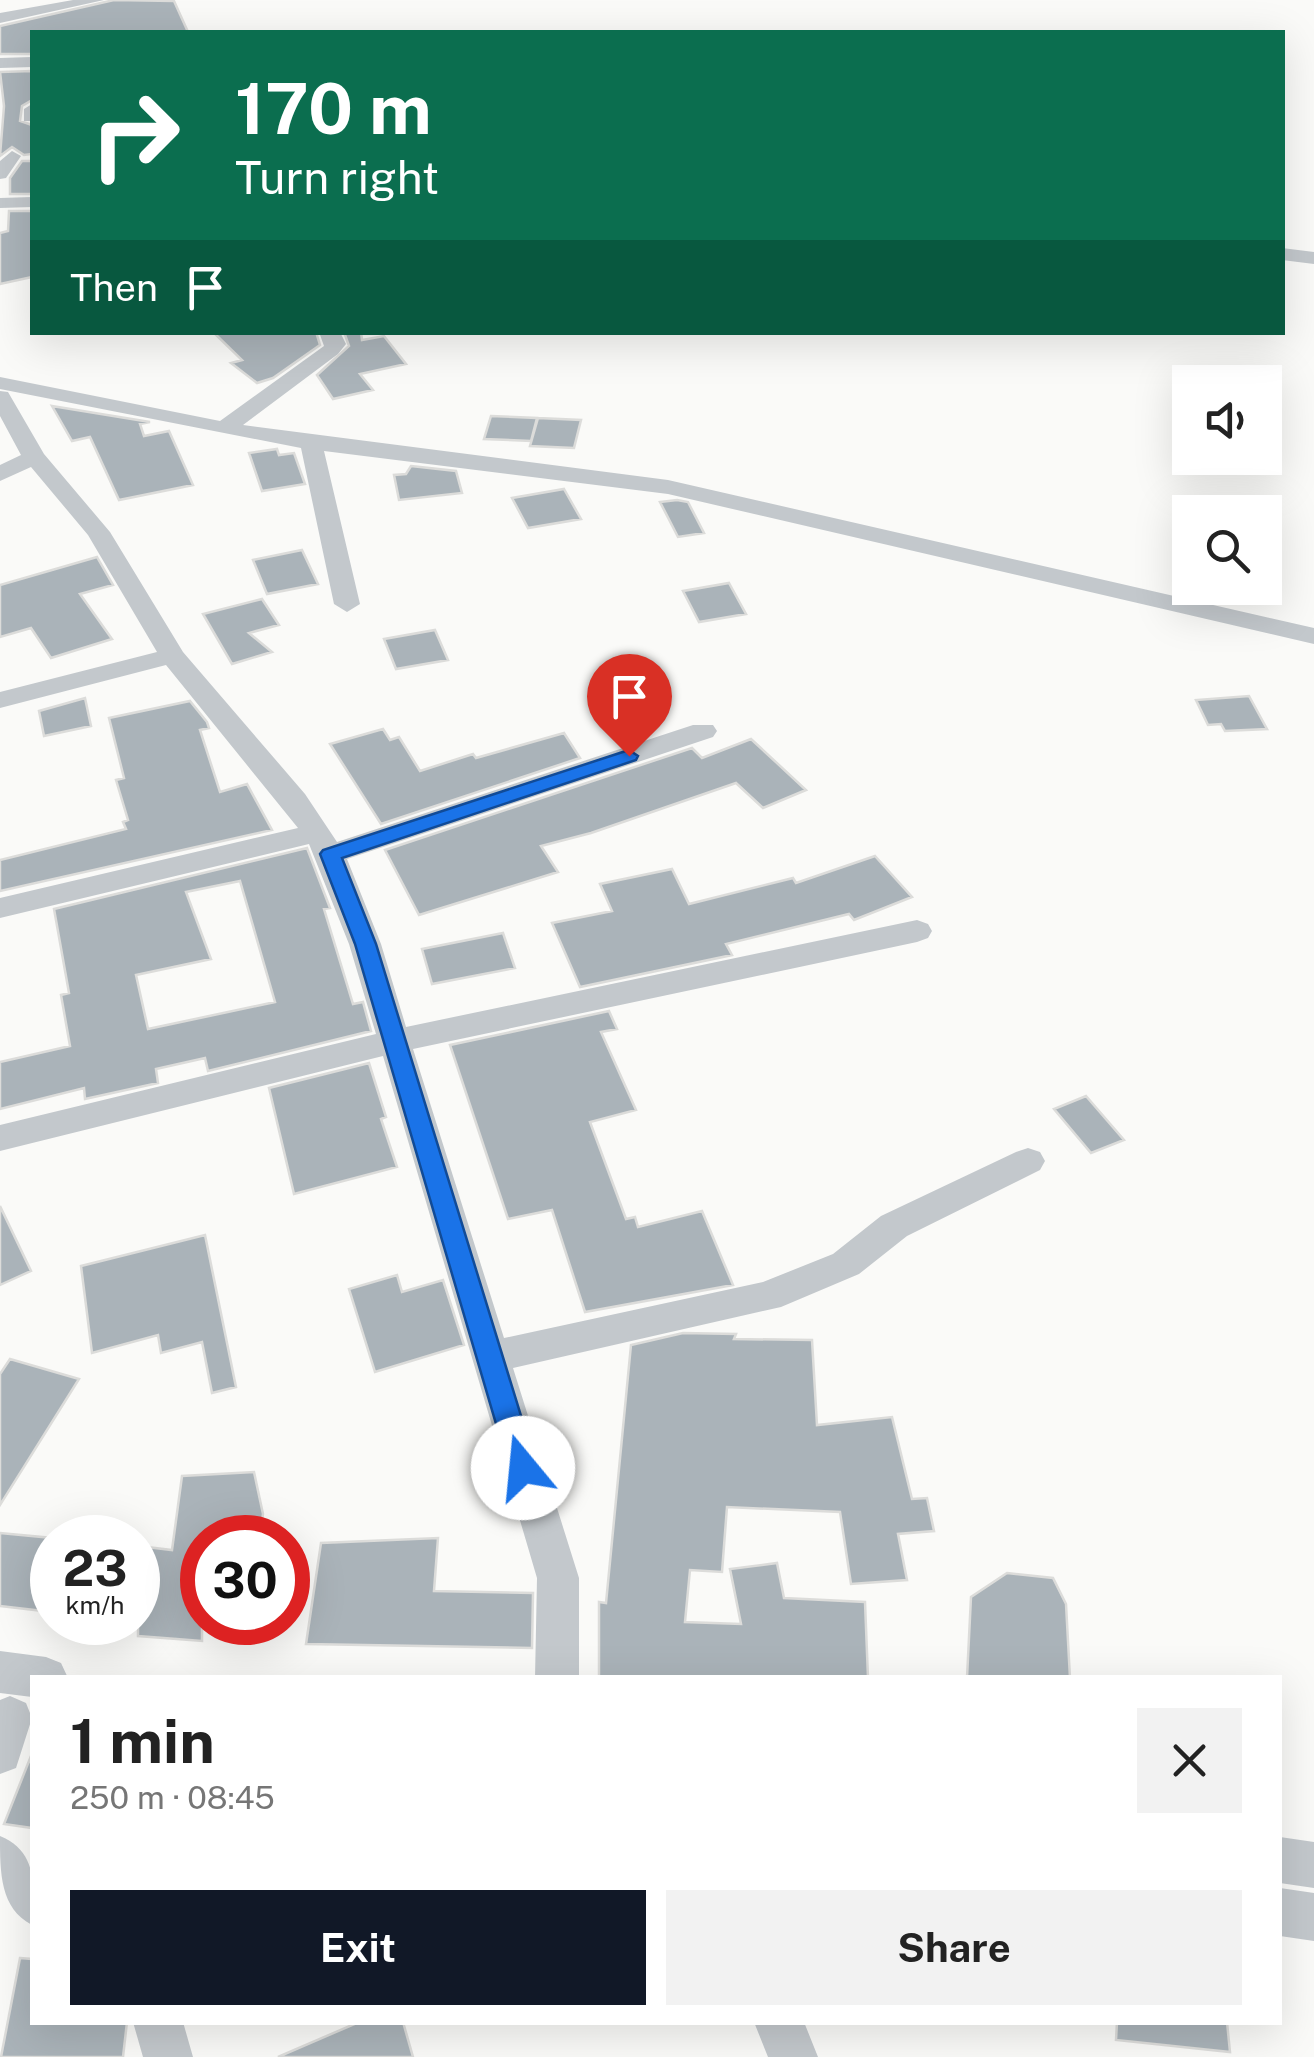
<!DOCTYPE html>
<html lang="en">
<head>
<meta charset="utf-8">
<style>
	body { margin:0; font-family:"Public Sans",sans-serif; background:#f2f2f2; color:#222; height:100vh; display:flex; flex-direction:column; font-size:38px; white-space:nowrap }
	* { box-sizing:border-box; margin:0 }
	p { font-size:32px; color:#767676 }
	.icon { flex:none; width:55px; height:55px; fill:none; stroke:currentColor; stroke-width:2; stroke-linecap:round; stroke-linejoin:round }
	.map { position:relative; flex:1; overflow:hidden }
	.details { position:absolute; left:30px; top:1675px; width:1252px; height:350px; display:flex; flex-direction:column; background:#fff; border-radius:0px; box-shadow:0 10px 40px #0002 }
	.details>* { flex:none }
	.top-card { position:absolute; left:30px; top:30px; width:1255px; height:305px; border-radius:0px; box-shadow:0 10px 40px #0002; background:#0b6e4f; color:#fff; overflow:hidden }
	.buttons { position:absolute; left:1172px; top:365px; display:grid; gap:20px }
	.buttons a { display:grid; place-items:center; width:110px; height:110px; border-radius:0px; background:#fff; box-shadow:0 10px 40px #0002; font-size:50px }
	.speed { position:absolute; left:30px; top:1515px; display:flex; gap:20px; font-size:50px; font-weight:700; text-align:center }
	.speed>* { display:grid; place-content:center; width:130px; height:130px; border-radius:50%; background:#fff; box-shadow:0 10px 40px #0002; line-height:1 }
	.speed small { font-size:25px; font-weight:400 }
	.speed .limit { border:15px solid #d22; background:#fff; color:#111 }
	.pin { position:absolute; display:grid; place-items:center; width:85px; height:85px; color:#fff; margin:-102px -42px; border-radius:50% 50% 50% 0; rotate:-45deg; box-shadow:0 0 10px #0007 }
	.pin .icon { rotate:45deg }
	.me { position:absolute; width:110px; margin:-55px; rotate:343deg; stroke-linejoin:round; filter:drop-shadow(0 0 8px #0008) }
	.turn { display:flex; align-items:center; gap:35px; height:210px; padding:0 40px; font-size:45px }
	.turn .icon { width:130px; height:130px; stroke-width:2.5 }
	.turn b { display:block; font-size:70px; line-height:85px }
	.then { display:flex; align-items:center; height:95px; padding:0 40px; background:#0003; gap:20px; font-size:38px }
	.round { display:grid; place-items:center; flex:none; width:105px; height:105px; border-radius:0px; background:#f2f2f2 }
	.overview { display:flex; align-items:center; justify-content:space-between; height:170px; padding:0 40px }
	h1 { font-size:60px; font-weight:700; line-height:75px }
	.button { display:flex; gap:20px; margin-top:auto; padding:20px 40px }
	.button a { flex:1; height:115px; border-radius:0px; background:#111827; color:#fff; font-size:40px; font-weight:700; line-height:115px; text-align:center }
	.button a+a { background:#f2f2f2; color:#222 }
	.map>svg:first-child { display:block }
	.building { fill:#aab3b9; stroke:#dcdcda; stroke-width:2.5; fill-rule:evenodd }
	.lines { fill:none; stroke-linecap:round; stroke-linejoin:round }
	.minor { fill:#c3c8cc; fill-rule:evenodd }
	.route { fill:#1a73e8; stroke:#114b97; stroke-width:2.5 }
</style>
</head>
<body>
<div class="map">
<svg width="1314" height="2057" viewBox="0 0 1314 2057">
	<rect width="100%" height="100%" fill="#fafaf8"/>
	<!-- building -->
	<path class="building" d="M114,0L174,1L188,32H32V54H0V26Z
		M32,71V100L22,106L20,121L32,125V154L24,155L12,147L0,156L4,106L0,72Z
		M22,161H32V194H10V178Z
		M9,211H32V277L0,284V233L8,231Z
		M213,332H316L320,345L273,378L257,383L231,363L242,360Z
		M344,332H361L362,340L384,336L406,364L360,374L373,390L333,399L317,375L349,346Z
		M52,406L150,422L140,424L144,436L169,431L193,485L119,500L90,437L72,441Z
		M491,416L537,418L531,441L484,439Z
		M538,418L581,420L574,448L530,446Z
		M277,449L279,455L294,453L305,484L262,491L249,453Z
		M411,466L456,471L462,493L399,500L394,475L406,474Z
		M564,489L581,519L528,528L512,498Z
		M677,500L688,502L704,533L678,537L660,502Z
		M302,550L318,584L267,594L253,560Z
		M97,557L113,585L80,594L112,639L51,658L31,628L0,637V585Z
		M729,583L746,614L699,622L683,591Z
		M262,599L279,625L249,633L272,652L232,664L203,614Z
		M435,630L448,660L396,669L384,639Z
		M1249,696L1267,729L1225,731L1221,724L1208,725L1196,700Z
		M85,698L91,726L44,736L39,711Z
		M190,701L207,722L209,728L200,730L220,792L247,784L272,830L0,891V860L126,829L123,822L128,820L116,780L124,778L109,718Z
		M383,729L390,740L399,737L420,771L473,754L476,758L564,733L580,758L381,824L330,744Z
		M751,739L806,790L763,808L736,783L591,833L541,846L558,872L419,915L385,850L692,748L702,758Z
		M307,848L330,908L324,909L353,1004L363,1002L371,1031L208,1071L205,1058L156,1069L158,1083L85,1099L84,1088L0,1109V1062L70,1046L61,995L69,993L54,909ZM240,881L275,1002L148,1029L136,975L211,959L186,892Z
		M875,856L912,897L854,920L849,914L726,944L732,955L580,987L552,923L612,911L600,884L672,869L689,904L793,878L796,883Z
		M503,933L515,968L432,984L422,949Z
		M609,1011L617,1029L601,1032L636,1110L590,1122L626,1219L635,1217L638,1227L702,1211L733,1285L585,1312L552,1210L508,1219L450,1045Z
		M369,1063L386,1117L381,1119L397,1167L294,1194L269,1088Z
		M1086,1096L1124,1140L1091,1153L1054,1109Z
		M0,1206L31,1271L0,1285Z
		M205,1235L236,1387L212,1393L202,1342L161,1353L158,1335L92,1353L81,1266Z
		M397,1275L402,1292L443,1280L464,1345L375,1372L349,1289Z
		M683,1333L736,1334L734,1339L812,1340L817,1425L892,1417L912,1499L927,1498L934,1531L898,1534L907,1580L851,1584L840,1512L727,1507L722,1572L690,1570L685,1622L741,1624L730,1569L777,1563L784,1598L865,1602L868,1678H599V1602L606,1603L631,1345Z
		M10,1359L79,1379L0,1505V1374Z
		M254,1472L263,1514L259,1538H202V1641L138,1636V1546L172,1550L182,1476Z
		M0,1533L52,1538V1612L0,1606Z
		M438,1538L434,1591L533,1593L532,1648L306,1644L321,1543Z
		M1007,1573L1053,1578L1066,1604L1070,1678H967L971,1597Z
		M31,1756L32,1828L4,1824Z
		M20,1958L32,1959V2022H127L123,2057H1Z
		M359,2022H403L413,2057H278Z
		M1117,2022H1227L1230,2052L1116,2040Z"/>
	<g class="lines">
		<!-- minor -->
		<path class="minor" d="M73,0H104L0,23V13Z
			M32,57V67L0,68V58Z
			M32,104V121H24V109Z
			M12,151L21,156L6,178L0,179V161Z
			M32,197V207L0,208V198Z
			M1282,248L1314,252V264L1282,260Z
			M319,332H340L346,344L338,354L243,425L668,480L1314,628V644L668,494L324,451L360,604L347,612L334,604L301,448L0,389V377L220,421L324,346Z
			M0,391L8,392L44,454L110,532L183,652L305,794L337,842L693,725H713L717,731L713,737L347,859L381,944L406,1027L917,920L928,924L932,931L928,938L917,942L413,1049L504,1338L763,1282L833,1254L881,1216L1016,1152L1028,1148L1040,1152L1045,1161L1040,1170L907,1236L859,1274L781,1307L513,1368L579,1578V1678H535L537,1578L383,1056L0,1151V1125L376,1034L349,944L309,844L0,918V898L298,828L166,665L0,708V692L157,652L88,535L31,467L0,481V465L21,455L0,416Z
			M0,1651L46,1657L61,1663L68,1678H32V1697L0,1693Z
			M10,1696L26,1703L32,1718L16,1768L0,1774V1700Z
			M0,1836C39,1852 34,1888 32,1925C0,1908 0,1873 0,1836Z
			M1280,1837L1314,1842V1888L1280,1883Z
			M1280,1888L1314,1893V1941L1280,1936Z
			M133,2022H183L193,2057H143Z
			M754,2022H804L818,2057H768Z"/>
	</g>
	<!-- route -->
	<path class="route" d="M629,750L638,756L636,760L342,858L376,944L537,1468L533,1477L523,1480L513,1477L509,1468L355,944L320,854L323,850Z"/>
</svg>
<div class="buttons">
<a><svg class="icon" aria-label="sound" viewBox="0 0 24 24"><path d="M4 9h4l5-4v14l-5-4H4zM17 9q2 3 0 6"/></svg></a>
<a><svg class="icon" aria-label="search" viewBox="0 0 24 24"><circle cx="10" cy="10" r="6"/><path d="M15 15l6 6"/></svg></a>
</div>
<div class="speed"><div>23<small>km/h</small></div><div class="limit">30</div></div>
<div class="pin" style="left:629px;top:756px;background:#d93025"><svg class="icon" aria-label="arrive" viewBox="0 0 24 24"><path d="M6 21V4h12l-3 4 3 4H6"/></svg></div>
<svg class="me" style="left:523px;top:1468px" viewBox="-20 -20 40 40"><circle r="19" fill="#fff"/><path d="M0-13L10 11 0 6-10 11z" fill="#1a73e8"/></svg>
<div class="top-card">
<div class="turn"><svg class="icon" aria-label="right" viewBox="0 0 24 24"><path d="M7 20v-9h11M14 6l5 5-5 5"/></svg><div><b>170 m</b>Turn right</div></div>
<div class="then">Then<svg class="icon" aria-label="arrive" viewBox="0 0 24 24"><path d="M6 21V4h12l-3 4 3 4H6"/></svg></div>
</div>
<section class="details">
<div class="overview"><div><h1>1 min</h1><p>250 m · 08:45</p></div><a class="round"><svg class="icon" aria-label="close" viewBox="0 0 24 24"><path d="M6 6l12 12M18 6L6 18"/></svg></a></div>
<div class="button"><a>Exit</a><a>Share</a></div>
</section>
</div>
</body>
</html>
